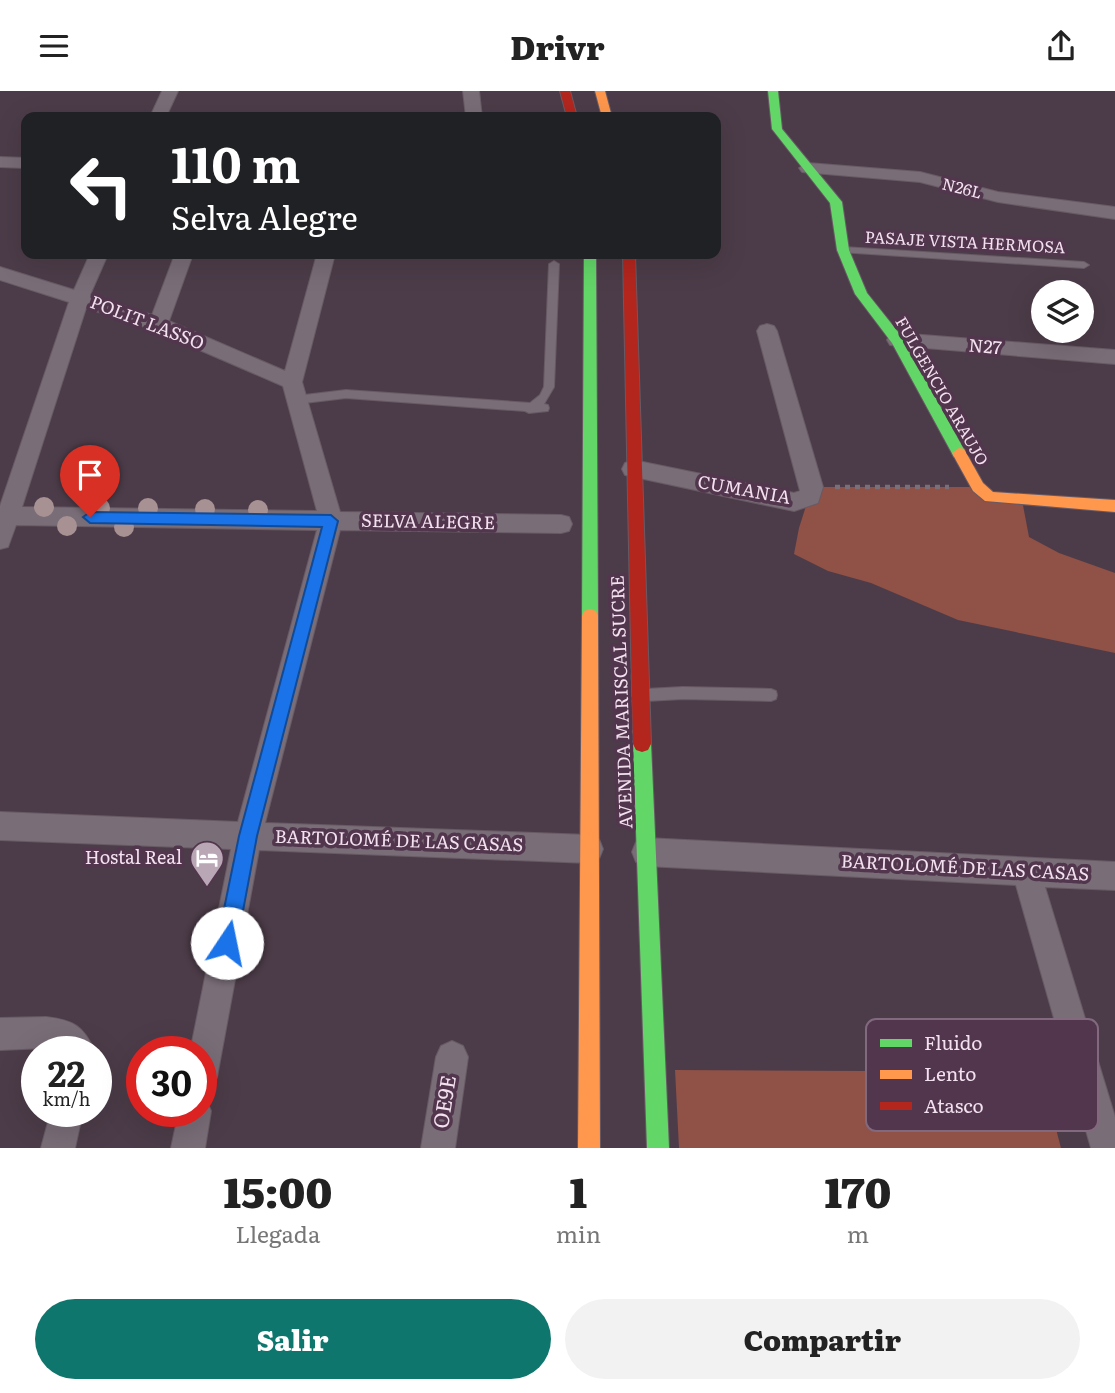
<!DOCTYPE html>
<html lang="es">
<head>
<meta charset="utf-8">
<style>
	body { margin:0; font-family:Literata,serif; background:#f2f2f2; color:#222; height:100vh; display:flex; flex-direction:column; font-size:26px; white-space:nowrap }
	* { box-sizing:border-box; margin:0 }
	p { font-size:23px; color:#767676 }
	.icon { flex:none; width:38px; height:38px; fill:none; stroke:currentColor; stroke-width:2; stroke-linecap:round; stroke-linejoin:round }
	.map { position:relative; height:1057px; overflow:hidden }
	.sheet { display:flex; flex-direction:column; background:#fff; flex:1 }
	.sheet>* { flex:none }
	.banner { position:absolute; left:21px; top:21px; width:700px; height:147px; border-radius:14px; box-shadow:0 7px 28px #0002; background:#202124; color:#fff; overflow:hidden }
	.tools { position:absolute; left:1031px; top:189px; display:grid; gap:14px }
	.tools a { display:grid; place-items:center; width:63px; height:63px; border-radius:50%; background:#fff; box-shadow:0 7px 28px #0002; font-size:35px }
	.speed { position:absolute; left:21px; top:945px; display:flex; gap:14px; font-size:35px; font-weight:700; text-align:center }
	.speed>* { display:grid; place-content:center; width:91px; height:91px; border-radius:50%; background:#fff; box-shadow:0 7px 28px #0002; line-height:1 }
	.speed small { font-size:18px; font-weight:400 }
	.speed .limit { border:10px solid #d22; background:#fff; color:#111 }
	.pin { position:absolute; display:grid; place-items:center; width:60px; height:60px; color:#fff; margin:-72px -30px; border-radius:50% 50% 50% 0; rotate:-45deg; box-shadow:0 0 7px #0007 }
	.pin .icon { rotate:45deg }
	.me { position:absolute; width:77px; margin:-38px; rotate:11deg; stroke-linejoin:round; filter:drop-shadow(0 0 5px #0008) }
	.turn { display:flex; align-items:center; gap:24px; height:147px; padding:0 35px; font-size:32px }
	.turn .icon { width:91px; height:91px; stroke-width:2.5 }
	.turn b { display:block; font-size:49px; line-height:60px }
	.eta { display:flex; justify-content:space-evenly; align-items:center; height:119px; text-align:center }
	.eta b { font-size:42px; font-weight:800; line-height:49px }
	.cta { display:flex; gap:14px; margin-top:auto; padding:14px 35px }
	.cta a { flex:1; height:80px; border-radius:42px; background:#0f766e; color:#fff; font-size:28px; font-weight:800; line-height:80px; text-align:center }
	.cta a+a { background:#f2f2f2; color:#222 }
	header { display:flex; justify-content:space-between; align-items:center; height:91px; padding:0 35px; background:#fff; font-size:32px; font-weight:800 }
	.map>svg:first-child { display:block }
	.green { fill:#905146 }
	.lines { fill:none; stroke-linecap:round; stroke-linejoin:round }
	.lane-casing { stroke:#685a65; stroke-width:2 }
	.street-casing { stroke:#685a65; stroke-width:2 }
	.fast-casing { stroke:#685a65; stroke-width:2 }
	.slow-casing { stroke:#685a65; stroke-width:2 }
	.jam-casing { stroke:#685a65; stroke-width:2 }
	.path { stroke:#7a6f78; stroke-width:4.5; stroke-dasharray:5 5; stroke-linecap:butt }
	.lane { fill:#796d77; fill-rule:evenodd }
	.street { fill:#796d77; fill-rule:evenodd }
	.fast { fill:#63d668; fill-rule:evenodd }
	.slow { fill:#ff974d; fill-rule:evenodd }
	.jam { fill:#b3261e; fill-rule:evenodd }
	.tree { fill:#a89193 }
	.route { fill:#1a73e8; stroke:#114b97; stroke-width:2 }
	.labels { text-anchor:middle; stroke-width:7; stroke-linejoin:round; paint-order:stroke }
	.far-street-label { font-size:16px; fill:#f3e1ef; stroke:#52364d }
	.street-label { font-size:18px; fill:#f3e1ef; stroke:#52364d }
	.poi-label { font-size:18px; fill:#f3e1ef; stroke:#52364d; text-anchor:end }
	.near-street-label { font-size:21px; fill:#f3e1ef; stroke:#52364d }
	.key { fill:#52364d; stroke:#82697e; stroke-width:2 }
	.key-label { font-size:19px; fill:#f3e1ef }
</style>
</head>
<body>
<header><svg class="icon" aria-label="menu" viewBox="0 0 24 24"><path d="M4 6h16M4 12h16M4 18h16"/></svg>Drivr<svg class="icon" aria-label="share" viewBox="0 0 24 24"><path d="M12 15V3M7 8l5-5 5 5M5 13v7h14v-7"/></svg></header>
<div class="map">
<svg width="1115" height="1057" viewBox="0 0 1115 1057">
	<rect width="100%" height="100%" fill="#4c3c49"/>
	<!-- green -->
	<path class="green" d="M812,396H978L1022,409L1029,446L1059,462L1115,482V562L958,529L871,492L828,480L794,463L799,437Z
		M675,979L1041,981L1061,1057H679Z"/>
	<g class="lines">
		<!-- lane casing -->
		<g class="lane-casing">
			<path id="lane" d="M843,156L1084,171L1089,174L1084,177L840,161V157Z
				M554,170L559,173L554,296L544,313L548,314L549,317L548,320L529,322L525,320L346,307L296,313L291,309L296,305L346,299L530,312L540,304L544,296L549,173Z
				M683,596L771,598L776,600L777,604L776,608L771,610L683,608L646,610L641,608L640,604L641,600L646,598Z"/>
		</g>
		<!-- street casing -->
		<g class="street-casing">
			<path id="street" d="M162,0H178L166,26H150Z
				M463,0H479L482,26H466Z
				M0,66L26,67V77L0,76Z
				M808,72L920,81L998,101L1115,116V128L998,111L920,91L802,81L799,77Z
				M90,163H108L90,204L152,224L175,163H193L169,230L285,280L317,163H335L302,291L340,421L561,424L569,426L572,433L569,440L561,442L340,439L265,732L589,744L599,748L603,758L599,768L589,772L259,759L217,986L212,997L201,1002V961H190L231,758L0,749V721L238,731L317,439L16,434L8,456L0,458V415L69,211L0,189V176L74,199ZM86,217L151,238L283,295L317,420L22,416Z
				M767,233L774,235L777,240L823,396L818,412L794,420L625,384L622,378L625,372L633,369L794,402L800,400L757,240L760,235Z
				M897,242L1115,259V273L890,254L887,249L890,244Z
				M646,747L1115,771V799L1045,796L1115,1026V1057H1091L1016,794L646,775L636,771L632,761L636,751Z
				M46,926C73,929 84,935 95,961H61L46,957L0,959V927Z
				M452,950L463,955L468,966L455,1057H421L436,966L441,955Z
				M201,1006L206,1009L211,1020L205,1057H171L179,1020H201Z
				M51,1020H83L75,1057H41Z"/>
		</g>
		<!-- fast casing -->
		<g class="fast-casing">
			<path id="fast" d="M768,0H778L782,38L842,111L849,159L867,202L902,246L966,362L964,366H954L892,252L855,203L837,159L830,112L772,38Z
				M584,163H596L598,525L596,530H584L582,525Z
				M642,645L648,647L651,653L669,1057H647L633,653L636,647Z"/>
		</g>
		<!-- slow casing -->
		<g class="slow-casing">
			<path id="slow" d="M595,0H605L612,26H602Z
				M959,357L964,358L983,392L993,401L1115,409V421L985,410L973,400L952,362Z
				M590,518L596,520L598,525L600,1057H578L582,525L584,520Z"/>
		</g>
		<!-- jam casing -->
		<g class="jam-casing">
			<path id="jam" d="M560,0H570L577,26H567Z
				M623,163H635L651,653L648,659L642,661L636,659L633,653Z"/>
		</g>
		<!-- path -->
		<path class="path" d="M835,396H949"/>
		<!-- lane -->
		<use href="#lane" class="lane"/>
		<!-- street -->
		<use href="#street" class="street"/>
		<!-- fast -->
		<use href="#fast" class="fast"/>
		<!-- slow -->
		<use href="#slow" class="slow"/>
		<!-- jam -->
		<use href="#jam" class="jam"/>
	</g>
	<!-- trees -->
	<g class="tree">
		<circle cx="44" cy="416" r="10"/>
		<circle cx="100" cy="417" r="10"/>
		<circle cx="148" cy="417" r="10"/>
		<circle cx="205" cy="418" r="10"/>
		<circle cx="258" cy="419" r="10"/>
		<circle cx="67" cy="435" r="10"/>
		<circle cx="124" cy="436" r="10"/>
	</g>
	<!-- route -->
	<path class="route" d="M90,421L331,424L338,430L257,745L237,852L234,859L227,861L220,859L217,852L239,745L322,436L90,432L83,426Z"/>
	<!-- icons -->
	<defs>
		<g id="hotel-pin" transform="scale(1.75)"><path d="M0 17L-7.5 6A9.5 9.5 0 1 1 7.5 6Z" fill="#b9a7b5" stroke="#52364d"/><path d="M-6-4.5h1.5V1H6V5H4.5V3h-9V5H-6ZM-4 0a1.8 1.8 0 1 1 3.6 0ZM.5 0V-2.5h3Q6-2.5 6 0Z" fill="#fff"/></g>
	</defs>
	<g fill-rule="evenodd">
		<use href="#hotel-pin" x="207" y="767"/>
	</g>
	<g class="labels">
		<!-- far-street labels -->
		<g class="far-street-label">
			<text transform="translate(962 97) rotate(14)" y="6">N26L</text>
			<text transform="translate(965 151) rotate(3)" y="6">PASAJE VISTA HERMOSA</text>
			<text transform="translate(942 300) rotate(60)" y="6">FULGENCIO ARAUJO</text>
		</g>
		<!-- street labels -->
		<g class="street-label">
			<text transform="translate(147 232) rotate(21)" y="6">POLIT LASSO</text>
			<text transform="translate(985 256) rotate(5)" y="6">N27</text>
			<text transform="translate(744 399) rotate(10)" y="6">CUMANIA</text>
			<text transform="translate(428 431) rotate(1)" y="6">SELVA ALEGRE</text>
			<text transform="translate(622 611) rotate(-92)" y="6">AVENIDA MARISCAL SUCRE</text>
			<text transform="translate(399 750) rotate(2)" y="6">BARTOLOMÉ DE LAS CASAS</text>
			<text transform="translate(965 777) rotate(3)" y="6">BARTOLOMÉ DE LAS CASAS</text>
		</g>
		<!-- poi labels -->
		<g class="poi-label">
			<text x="182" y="773">Hostal Real</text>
		</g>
		<!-- near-street labels -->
		<g class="near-street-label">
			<text transform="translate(445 1011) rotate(-81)" y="7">OE9E</text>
		</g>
	</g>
	<!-- legend -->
	<rect x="866" y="928" width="232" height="112" rx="10" class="key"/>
	<rect x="880" y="948" width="32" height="8" fill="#63d668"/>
	<rect x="880" y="979" width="32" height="9" fill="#ff974d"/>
	<rect x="880" y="1011" width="32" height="8" fill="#b3261e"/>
	<g class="key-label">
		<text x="924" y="959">Fluido</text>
		<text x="924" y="990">Lento</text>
		<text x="924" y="1022">Atasco</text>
	</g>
</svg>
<div class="tools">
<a><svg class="icon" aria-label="layers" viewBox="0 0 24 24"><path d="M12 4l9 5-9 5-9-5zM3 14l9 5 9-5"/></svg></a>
</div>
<div class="speed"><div>22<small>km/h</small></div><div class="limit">30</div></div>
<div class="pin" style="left:90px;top:426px;background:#d93025"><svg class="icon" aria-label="arrive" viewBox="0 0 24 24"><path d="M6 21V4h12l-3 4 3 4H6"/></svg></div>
<svg class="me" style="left:227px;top:852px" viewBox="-20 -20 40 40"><circle r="19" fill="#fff"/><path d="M0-13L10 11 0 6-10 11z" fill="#1a73e8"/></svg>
<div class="banner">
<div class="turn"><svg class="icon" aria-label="left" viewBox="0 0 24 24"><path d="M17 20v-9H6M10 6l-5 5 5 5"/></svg><div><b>110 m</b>Selva Alegre</div></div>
</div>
</div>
<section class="sheet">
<div class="eta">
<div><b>15:00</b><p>Llegada</p></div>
<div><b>1</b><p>min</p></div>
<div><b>170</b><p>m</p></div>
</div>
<div class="cta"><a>Salir</a><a>Compartir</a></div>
</section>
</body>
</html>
